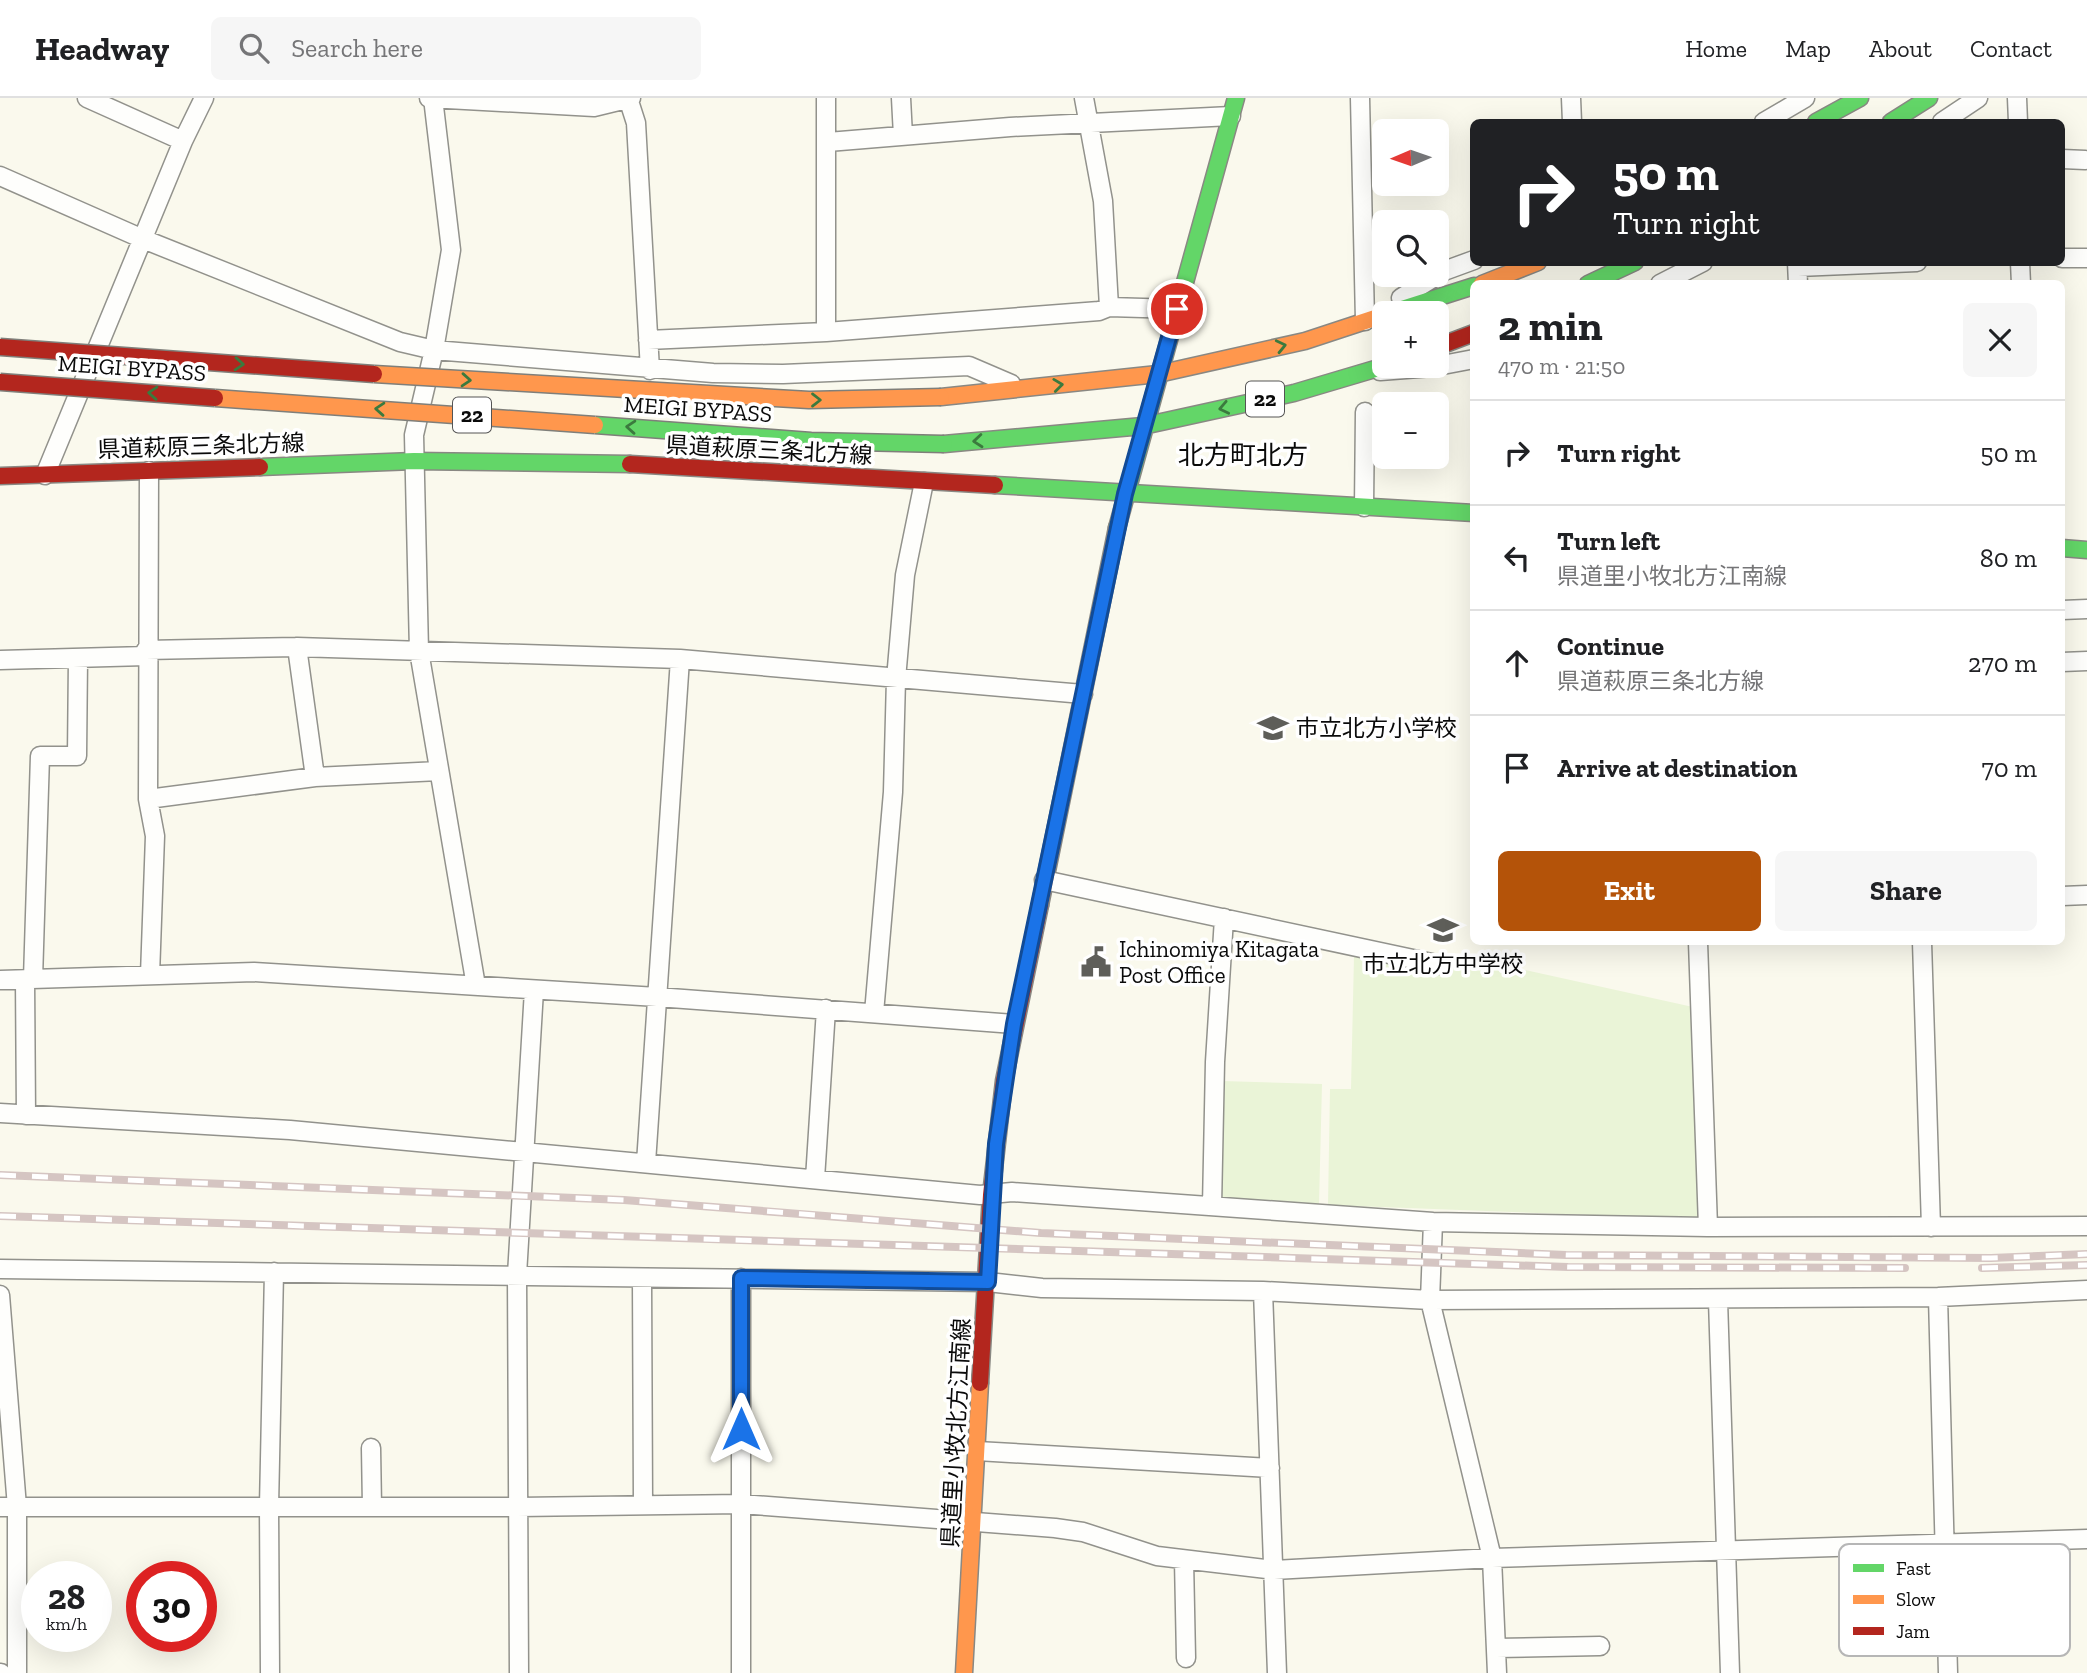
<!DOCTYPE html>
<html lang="en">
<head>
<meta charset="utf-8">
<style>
	body { margin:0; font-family:"Zilla Slab","Noto Sans JP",serif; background:#f6f6f6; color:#202124; height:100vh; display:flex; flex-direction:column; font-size:26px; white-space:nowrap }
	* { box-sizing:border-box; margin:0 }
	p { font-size:23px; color:#757577 }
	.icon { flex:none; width:38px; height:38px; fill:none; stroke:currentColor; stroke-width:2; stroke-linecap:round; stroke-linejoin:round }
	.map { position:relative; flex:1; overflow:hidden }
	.drawer { position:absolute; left:1470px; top:182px; width:595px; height:665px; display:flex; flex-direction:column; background:#fff; border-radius:10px; box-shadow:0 7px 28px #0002 }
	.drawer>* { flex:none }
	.banner { position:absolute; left:1470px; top:21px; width:595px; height:147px; border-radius:10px; box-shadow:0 7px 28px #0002; background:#202124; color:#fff; overflow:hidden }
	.needle { width:46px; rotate:268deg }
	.tools { position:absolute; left:1372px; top:21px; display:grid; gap:14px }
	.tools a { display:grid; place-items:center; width:77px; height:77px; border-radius:10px; background:#fff; box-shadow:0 7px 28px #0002; font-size:35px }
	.speed { position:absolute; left:21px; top:1463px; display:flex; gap:14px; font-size:35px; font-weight:700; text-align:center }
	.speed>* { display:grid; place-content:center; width:91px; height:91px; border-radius:50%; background:#fff; box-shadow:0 7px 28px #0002; line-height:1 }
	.speed small { font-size:18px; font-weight:400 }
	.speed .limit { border:10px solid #d22; background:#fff; color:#111 }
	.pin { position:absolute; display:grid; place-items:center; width:60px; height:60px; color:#fff; margin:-30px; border:4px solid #fff; border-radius:50%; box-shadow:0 2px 7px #0007 }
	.me { position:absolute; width:77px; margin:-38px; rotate:0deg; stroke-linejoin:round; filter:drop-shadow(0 0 5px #0008) }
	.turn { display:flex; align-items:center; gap:24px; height:147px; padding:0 28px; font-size:32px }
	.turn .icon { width:91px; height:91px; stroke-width:2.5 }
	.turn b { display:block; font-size:49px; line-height:60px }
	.round { display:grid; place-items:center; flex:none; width:74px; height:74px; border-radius:10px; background:#f6f6f6 }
	.summary { display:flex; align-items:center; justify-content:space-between; height:119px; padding:0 28px }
	h1 { font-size:42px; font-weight:800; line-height:52px }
	.button { display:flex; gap:14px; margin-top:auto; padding:14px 28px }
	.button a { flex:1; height:80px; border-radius:10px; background:#b45309; color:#fff; font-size:28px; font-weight:800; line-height:80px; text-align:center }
	.button a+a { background:#f6f6f6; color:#202124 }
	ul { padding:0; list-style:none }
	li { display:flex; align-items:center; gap:21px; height:105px; padding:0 28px; border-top:2px solid #e0e0e0 }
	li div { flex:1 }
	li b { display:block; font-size:26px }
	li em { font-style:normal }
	header { display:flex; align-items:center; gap:42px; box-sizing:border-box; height:98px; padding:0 35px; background:#fff; border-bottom:2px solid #e0e0e0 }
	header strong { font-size:33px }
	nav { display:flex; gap:38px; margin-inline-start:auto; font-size:24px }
	.search { width:490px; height:63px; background:#f6f6f6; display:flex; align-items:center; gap:18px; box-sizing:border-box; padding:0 24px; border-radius:10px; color:#757577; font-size:26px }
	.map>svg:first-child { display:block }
	.pitch { fill:#eaf4d7 }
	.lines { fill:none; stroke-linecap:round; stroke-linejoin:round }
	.street-casing { stroke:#92928c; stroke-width:21 }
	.fast-casing { stroke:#898883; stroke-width:19 }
	.slow-casing { stroke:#898883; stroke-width:19 }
	.jam-casing { stroke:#898883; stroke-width:19 }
	.street { stroke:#fefefc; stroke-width:18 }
	.fast { stroke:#63d668; stroke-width:16 }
	.slow { stroke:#ff974d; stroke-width:16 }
	.jam { stroke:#b3261e; stroke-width:16 }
	.rail-casing { stroke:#d5c5c2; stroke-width:8 }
	.rail { stroke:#fff; stroke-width:5; stroke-dasharray:16; stroke-linecap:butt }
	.fast-bridge-casing { stroke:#7f7f7a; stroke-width:19; stroke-linecap:butt }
	.slow-bridge-casing { stroke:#7f7f7a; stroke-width:19; stroke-linecap:butt }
	.jam-bridge-casing { stroke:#7f7f7a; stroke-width:19; stroke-linecap:butt }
	.fast-bridge { stroke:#63d668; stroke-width:16 }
	.slow-bridge { stroke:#ff974d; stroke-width:16 }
	.jam-bridge { stroke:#b3261e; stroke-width:16 }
	.oneway { stroke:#3b7a3e }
	.route-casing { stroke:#114b97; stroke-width:18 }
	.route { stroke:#1a73e8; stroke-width:12 }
	.labels { text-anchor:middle; stroke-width:7; stroke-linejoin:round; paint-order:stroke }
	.shield { fill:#fff; stroke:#545454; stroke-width:2 }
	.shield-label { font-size:21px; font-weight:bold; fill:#0a0a0a }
	.street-label { font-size:23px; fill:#0a0a0a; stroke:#fff }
	.poi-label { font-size:23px; fill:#0a0a0a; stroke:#fff; text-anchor:start }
	.quarter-label { font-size:26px; fill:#0a0a0a; stroke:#fff }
	.key { fill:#fff; stroke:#b6b6b6; stroke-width:2 }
	.key-label { font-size:19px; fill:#0a0a0a }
</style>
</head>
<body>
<header>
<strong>Headway</strong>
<div class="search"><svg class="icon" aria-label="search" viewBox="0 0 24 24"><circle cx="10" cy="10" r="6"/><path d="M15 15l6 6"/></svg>Search here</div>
<nav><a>Home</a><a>Map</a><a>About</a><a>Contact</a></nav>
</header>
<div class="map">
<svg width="2087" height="1575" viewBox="0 0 2087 1575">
	<rect width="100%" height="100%" fill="#faf9ed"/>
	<!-- pitch -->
	<path class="pitch" d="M1354,858L1446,876L1462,858L1693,909L1701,1115L1695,1121L1328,1107L1330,991H1351Z
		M1222,983L1322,986L1319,1106L1220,1100Z"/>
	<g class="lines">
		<!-- street casing -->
		<g class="street-casing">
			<path id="street" d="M87,0L183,43
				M429,0L594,9L631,0
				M433,0L451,152L434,252L414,337L419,553L476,888
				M628,0L636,25L650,272
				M901,0L903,38
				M1084,0L1103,103L1109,209
				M1360,0L1365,223
				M1571,0L1572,24
				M2017,0L2018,24
				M1764,24L1805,0
				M1942,24L1978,0
				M828,44L1010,29L1231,18
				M2062,61L2085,62
				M0,78L143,141L400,244L434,252L713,275L783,276L969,268L1011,286
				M2062,160H2087
				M1797,164L1798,186
				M2020,164L2021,186
				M1798,169L1917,164
				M1660,186L1703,164
				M1401,200L1444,173L1474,162
				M826,234V0
				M648,242L826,234L1099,213L1109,209L1177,211
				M1380,273L1432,269L1474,261
				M149,373L148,701L155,738L150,877
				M45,377L183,43L204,0
				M1364,409L1365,314
				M2062,512L2087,511
				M297,549L315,679
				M146,552L297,549L680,561L1083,596
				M0,562L146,558
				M2062,564L2087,563
				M148,701L315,679L439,673
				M1044,782L1441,867
				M2062,798L2087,797
				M1698,844L1708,1129
				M1922,844L1931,1129
				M25,881L26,1017
				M33,881L40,658H77L78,560
				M0,882L254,874L657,899L1014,926
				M874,915L893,694L896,581L905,477L924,384
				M0,1015L290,1032L980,1097L1012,1094L1433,1124L1708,1129L2087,1128
				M646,1065L680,561
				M815,1081L826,911
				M1212,1108L1215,964L1224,820
				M1433,1124L1430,1202L1492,1460L1497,1575
				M0,1171L988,1184L1042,1190L1263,1193L1430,1202L1938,1199L2087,1192
				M642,1181L643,1406
				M1263,1193L1277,1575
				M0,1197L17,1409V1575
				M1938,1199L1948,1575
				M1718,1202L1730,1575
				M371,1350L372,1409
				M977,1353L1270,1370
				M0,1409H518L741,1406L1055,1430L1083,1434L1157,1458L1274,1472L1492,1460L2087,1441
				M1184,1462L1186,1560
				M1496,1550L1600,1548
				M0,1575H1
				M270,1575L269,1408L274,1174
				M519,1575L517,1177L534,892
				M741,1575V1180"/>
		</g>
		<!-- fast casing -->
		<g class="fast-casing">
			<path id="fast" d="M1816,24L1860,0
				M1891,24L1929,0
				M1588,186L1635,164
				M1389,215L1474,188
				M944,346L1143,328L1294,295L1385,268
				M260,369L414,363L630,366
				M995,387L1474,415
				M1117,430L1236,0
				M2062,450L2087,452"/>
		</g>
		<!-- slow casing -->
		<g class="slow-casing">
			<path id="slow" d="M1482,186L1538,164
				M941,299L1158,276L1305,243L1384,217
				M1040,807L1117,430
				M964,1575L980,1285"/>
		</g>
		<!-- jam casing -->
		<g class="jam-casing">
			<path id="jam" d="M1437,249L1474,235
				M630,366L995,387
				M0,378L260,369
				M980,1285L991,1097L1004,983L1040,807"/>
		</g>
		<!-- street -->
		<use href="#street" class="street"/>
		<!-- fast -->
		<use href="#fast" class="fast"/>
		<!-- slow -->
		<use href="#slow" class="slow"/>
		<!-- jam -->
		<use href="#jam" class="jam"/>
		<!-- rail casing -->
		<g class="rail-casing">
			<path id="rail" d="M0,1077L624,1102L1041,1135L1566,1157L1991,1160L2087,1156
				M0,1118L1568,1169L1905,1170
				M1982,1170L2087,1167"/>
		</g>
		<!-- rail -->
		<use href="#rail" class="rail"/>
		<!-- fast-bridge casing -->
		<g class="fast-bridge-casing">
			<path id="fast-bridge" d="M595,327L811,343L944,346"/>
		</g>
		<!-- slow-bridge casing -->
		<g class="slow-bridge-casing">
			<path id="slow-bridge" d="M374,276L809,302L941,299
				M215,300L595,327"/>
		</g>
		<!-- jam-bridge casing -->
		<g class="jam-bridge-casing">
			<path id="jam-bridge" d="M0,249L374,276
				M0,284L215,300"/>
		</g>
		<!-- fast-bridge -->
		<use href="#fast-bridge" class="fast-bridge"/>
		<!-- slow-bridge -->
		<use href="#slow-bridge" class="slow-bridge"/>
		<!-- jam-bridge -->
		<use href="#jam-bridge" class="jam-bridge"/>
	</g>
	<!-- one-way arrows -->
	<defs><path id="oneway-chevron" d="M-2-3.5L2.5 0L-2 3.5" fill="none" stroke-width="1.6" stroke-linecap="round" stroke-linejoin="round" transform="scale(1.75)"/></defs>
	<g class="oneway">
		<use href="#oneway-chevron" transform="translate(1281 248) rotate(-13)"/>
		<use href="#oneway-chevron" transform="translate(239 266) rotate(4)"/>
		<use href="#oneway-chevron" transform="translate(466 282) rotate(4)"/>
		<use href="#oneway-chevron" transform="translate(1058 287) rotate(-7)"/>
		<use href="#oneway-chevron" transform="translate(153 295) rotate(-176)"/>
		<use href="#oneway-chevron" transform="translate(816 302)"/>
		<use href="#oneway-chevron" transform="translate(1224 310) rotate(168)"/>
		<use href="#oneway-chevron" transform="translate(380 311) rotate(-176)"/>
		<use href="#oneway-chevron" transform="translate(631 329) rotate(-176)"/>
		<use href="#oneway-chevron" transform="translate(978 343) rotate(175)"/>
	</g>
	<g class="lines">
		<!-- route casing -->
		<g class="route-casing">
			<path id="route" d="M741,1331V1180L988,1184L996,1046L1014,926L1125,396L1177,211"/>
		</g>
		<!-- route -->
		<use href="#route" class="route"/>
	</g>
	<!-- icons -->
	<defs>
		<g id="school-bare" transform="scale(2.415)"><path d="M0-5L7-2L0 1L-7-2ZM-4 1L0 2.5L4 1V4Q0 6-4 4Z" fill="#5e5e59" stroke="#fff" stroke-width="2.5" paint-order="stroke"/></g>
		<g id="civic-bare" transform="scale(2.415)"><path d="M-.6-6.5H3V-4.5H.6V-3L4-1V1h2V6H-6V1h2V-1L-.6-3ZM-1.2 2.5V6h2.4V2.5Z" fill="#5e5e59" stroke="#fff" stroke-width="2.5" paint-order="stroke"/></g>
	</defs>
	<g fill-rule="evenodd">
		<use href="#school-bare" x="1273" y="630"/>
		<use href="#school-bare" x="1443" y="832"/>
		<use href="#civic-bare" x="1096" y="864"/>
	</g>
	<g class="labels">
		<!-- shield labels -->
		<g class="shield">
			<rect x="1246" y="283.5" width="38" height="35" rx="5"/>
			<rect x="453" y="299.5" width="38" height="35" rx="5"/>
		</g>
		<g class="shield-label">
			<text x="1265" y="308">22</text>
			<text x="472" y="324">22</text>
		</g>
		<!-- street labels -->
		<g class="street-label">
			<text transform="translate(132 270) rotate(4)" y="8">MEIGI BYPASS</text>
			<text transform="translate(698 311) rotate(4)" y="8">MEIGI BYPASS</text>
			<text transform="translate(201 348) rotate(-2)" y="8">県道萩原三条北方線</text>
			<text transform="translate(769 352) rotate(3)" y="8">県道萩原三条北方線</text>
			<text transform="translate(956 1335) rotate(-87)" y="8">県道里小牧北方江南線</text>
		</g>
		<!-- poi labels -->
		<g class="poi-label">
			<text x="1296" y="638">市立北方小学校</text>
			<text x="1119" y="859">Ichinomiya Kitagata<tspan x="1119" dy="26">Post Office</tspan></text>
			<text x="1443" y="874" text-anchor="middle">市立北方中学校</text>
		</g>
		<!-- quarter labels -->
		<g class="quarter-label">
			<text x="1243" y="366">北方町北方</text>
		</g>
	</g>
	<!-- legend -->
	<rect x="1839" y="1446" width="231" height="112" rx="10" class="key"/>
	<rect x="1853" y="1466" width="31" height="8" fill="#63d668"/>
	<rect x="1853" y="1497" width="31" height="9" fill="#ff974d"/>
	<rect x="1853" y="1529" width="31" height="8" fill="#b3261e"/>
	<g class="key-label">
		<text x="1896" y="1477">Fast</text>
		<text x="1896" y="1508">Slow</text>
		<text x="1896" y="1540">Jam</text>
	</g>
</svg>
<div class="tools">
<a><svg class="needle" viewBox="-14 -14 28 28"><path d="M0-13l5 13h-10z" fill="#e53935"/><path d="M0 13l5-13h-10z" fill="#757577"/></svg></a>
<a><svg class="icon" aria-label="search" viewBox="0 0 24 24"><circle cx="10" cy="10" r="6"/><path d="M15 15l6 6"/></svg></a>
<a>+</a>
<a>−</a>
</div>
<div class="speed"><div>28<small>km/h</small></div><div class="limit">30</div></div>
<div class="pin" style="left:1177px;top:211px;background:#d93025"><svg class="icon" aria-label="arrive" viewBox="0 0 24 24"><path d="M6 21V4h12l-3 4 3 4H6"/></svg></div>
<svg class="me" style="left:741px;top:1331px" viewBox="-20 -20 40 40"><path d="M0-17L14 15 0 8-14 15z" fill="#1a73e8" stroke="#fff" stroke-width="4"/></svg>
<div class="banner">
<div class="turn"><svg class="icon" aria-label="right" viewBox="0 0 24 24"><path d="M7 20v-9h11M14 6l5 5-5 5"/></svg><div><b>50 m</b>Turn right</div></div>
</div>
<section class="drawer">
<div class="summary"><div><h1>2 min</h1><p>470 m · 21:50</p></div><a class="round"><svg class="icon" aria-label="close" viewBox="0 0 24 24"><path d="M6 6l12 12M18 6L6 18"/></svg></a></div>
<ul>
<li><svg class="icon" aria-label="right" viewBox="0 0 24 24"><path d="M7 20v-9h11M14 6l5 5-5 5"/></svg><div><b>Turn right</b></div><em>50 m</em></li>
<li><svg class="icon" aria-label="left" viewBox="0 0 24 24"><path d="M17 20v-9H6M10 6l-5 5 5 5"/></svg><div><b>Turn left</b><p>県道里小牧北方江南線</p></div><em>80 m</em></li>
<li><svg class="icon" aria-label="ahead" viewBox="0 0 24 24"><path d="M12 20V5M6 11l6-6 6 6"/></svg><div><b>Continue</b><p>県道萩原三条北方線</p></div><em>270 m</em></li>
<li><svg class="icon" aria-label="arrive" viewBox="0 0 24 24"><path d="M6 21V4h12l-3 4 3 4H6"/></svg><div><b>Arrive at destination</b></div><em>70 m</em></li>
</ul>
<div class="button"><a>Exit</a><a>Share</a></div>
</section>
</div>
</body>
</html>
